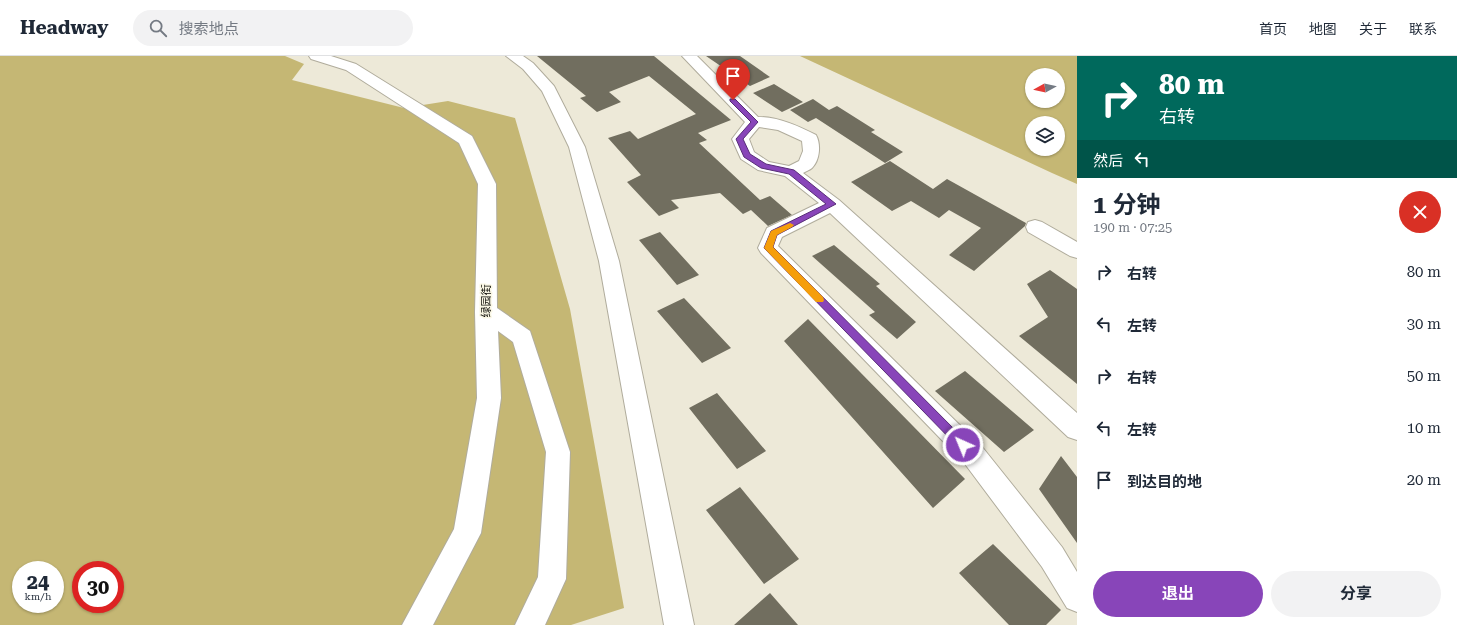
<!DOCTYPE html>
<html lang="zh">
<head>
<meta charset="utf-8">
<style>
	body { margin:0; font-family:"Roboto Serif","Noto Sans SC",serif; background:#f2f2f3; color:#1f2937; height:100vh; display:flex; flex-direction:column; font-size:15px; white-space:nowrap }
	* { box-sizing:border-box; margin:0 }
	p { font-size:13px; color:#747a83 }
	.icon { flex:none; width:22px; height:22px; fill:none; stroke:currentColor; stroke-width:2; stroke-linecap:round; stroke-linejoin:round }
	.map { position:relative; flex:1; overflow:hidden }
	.drawer { display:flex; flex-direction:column; background:#fff; width:380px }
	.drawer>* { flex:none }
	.guide { background:#00695c; color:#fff; overflow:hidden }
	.needle { width:26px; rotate:262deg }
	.controls { position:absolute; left:1025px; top:12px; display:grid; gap:8px }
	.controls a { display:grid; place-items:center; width:40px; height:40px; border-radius:50%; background:#fff; box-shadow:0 1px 3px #0004; font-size:20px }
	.speed { position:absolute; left:12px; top:505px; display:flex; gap:8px; font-size:20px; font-weight:700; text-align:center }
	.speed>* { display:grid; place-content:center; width:52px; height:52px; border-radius:50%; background:#fff; box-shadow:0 1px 3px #0004; line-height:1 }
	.speed small { font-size:10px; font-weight:400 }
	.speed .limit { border:6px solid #d22; background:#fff; color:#111 }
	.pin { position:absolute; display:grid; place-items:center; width:34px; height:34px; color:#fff; margin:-41px -17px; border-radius:50% 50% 50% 0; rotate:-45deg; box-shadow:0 0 4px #0007 }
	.pin .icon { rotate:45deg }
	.me { position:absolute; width:44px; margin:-22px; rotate:316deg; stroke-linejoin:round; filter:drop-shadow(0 0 3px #0008) }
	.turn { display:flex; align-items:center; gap:14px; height:84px; padding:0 16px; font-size:18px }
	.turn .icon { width:52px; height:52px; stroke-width:2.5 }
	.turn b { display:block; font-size:28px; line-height:34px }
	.then { display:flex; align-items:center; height:38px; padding:0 16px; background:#0003; gap:8px; font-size:15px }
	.round { display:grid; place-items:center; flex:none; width:42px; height:42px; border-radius:21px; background:#f2f2f3 }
	.overview { display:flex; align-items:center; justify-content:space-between; height:68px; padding:0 16px }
	h1 { font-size:24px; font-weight:700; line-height:30px }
	.button { display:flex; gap:8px; margin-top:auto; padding:8px 16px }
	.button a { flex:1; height:46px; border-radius:24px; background:#8845b9; color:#fff; font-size:16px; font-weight:700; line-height:46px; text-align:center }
	.button a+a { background:#f2f2f3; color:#1f2937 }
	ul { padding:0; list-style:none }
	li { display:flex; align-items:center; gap:12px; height:52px; padding:0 16px }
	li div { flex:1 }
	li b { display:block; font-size:15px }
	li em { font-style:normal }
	header { display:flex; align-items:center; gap:24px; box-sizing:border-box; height:56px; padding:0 20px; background:#fff; border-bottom:1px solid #e0e1e3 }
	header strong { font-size:19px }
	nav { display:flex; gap:22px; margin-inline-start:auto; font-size:14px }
	.search { width:280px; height:36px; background:#f2f2f3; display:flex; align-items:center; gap:10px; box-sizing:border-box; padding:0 14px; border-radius:22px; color:#747a83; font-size:15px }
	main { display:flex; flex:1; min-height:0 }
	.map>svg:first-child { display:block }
	.green { fill:#c5b774; fill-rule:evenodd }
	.building { fill:#716e5f }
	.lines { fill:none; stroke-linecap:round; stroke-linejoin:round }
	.street-casing { stroke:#b0ac9c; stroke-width:2 }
	.street { fill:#fff; fill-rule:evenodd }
	.route { fill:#8845b9; stroke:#582d78 }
	.slow { fill:#f59e0b }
	.labels { text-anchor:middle; stroke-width:3; stroke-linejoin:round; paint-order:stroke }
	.street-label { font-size:11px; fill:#0e0d08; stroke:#faf7e5 }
</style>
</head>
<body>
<header>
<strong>Headway</strong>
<div class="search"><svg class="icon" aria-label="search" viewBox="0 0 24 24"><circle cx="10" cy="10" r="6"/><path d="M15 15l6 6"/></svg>搜索地点</div>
<nav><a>首页</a><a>地图</a><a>关于</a><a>联系</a></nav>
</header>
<main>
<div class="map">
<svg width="1077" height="569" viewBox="0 0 1077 569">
	<rect width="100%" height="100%" fill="#ede9d8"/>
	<!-- green -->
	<path class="green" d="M0,0H285L304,8L292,24L404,52L448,45L515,62L570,253L624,552L571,569H0ZM21,514H55V548H21ZM81,514H115V548H81Z
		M800,0H1077V128L1052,117ZM1032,19H1058V45H1032ZM1032,67H1058V93H1032Z"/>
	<!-- building -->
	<path class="building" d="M537,0H654L731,64L698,77L707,84L699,87L760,144L770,140L792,159L768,170L751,154L743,158L720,137L671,144L679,152L659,160L627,126L641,119L608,82L630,75L638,83L696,58L649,20L609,36L621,46L597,56L580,42L586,40Z
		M706,0H740L770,21L750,30Z
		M774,28L803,46L782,56L753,37Z
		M813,43L829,54L837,50L875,74L871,76L903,96L885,107L816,62L808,66L790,54Z
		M890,105L933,133L947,123L1026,167L1025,170L974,215L949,199L981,172L949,154L939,162L911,145L892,155L851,126Z
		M660,176L699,219L677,229L639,184Z
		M834,189L880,228L876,230L916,266L897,283L869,259L875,256L812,200Z
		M1050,214L1077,233V328L1019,280L1048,261L1027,228Z
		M684,242L731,292L702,307L657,255Z
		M808,263L965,423L933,452L784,285Z
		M965,315L1034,374L1004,396L935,335Z
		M717,337L766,395L737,413L689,352Z
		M1061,400L1077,421V487L1039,433Z
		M740,431L799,503L764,528L706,454Z
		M993,488L1061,554L1046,569H1009L959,517Z
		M770,537L798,569H734Z"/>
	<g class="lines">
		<!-- street casing -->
		<g class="street-casing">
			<path id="street" d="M309,0H331L356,8L472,80L496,128L497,252L530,275L570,396L566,523L545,569H515L538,521L546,396L513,286L498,275L501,342L481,477L433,569H402L454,473L477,342L475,256L478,128L459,87L346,14L311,3Z
				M506,0H523L533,7L554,30L585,91L619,205L694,569H664L599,205L569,91L542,35L523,13Z
				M682,0H697L758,61C779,61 798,70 816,79C821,88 820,104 812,112C810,114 806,115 803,117L839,144L1077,357V384L1068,381L830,157L782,181L778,190L983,392L1062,491L1077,516V556L1067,552L1042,511L965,408L761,197L758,192L767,172L819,147L785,120L758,114L741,103L732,83L745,66ZM759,71L778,74L802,85L803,95L799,105L789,110L769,106L754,96L749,83Z
				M1035,164L1042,166L1077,186V202L1070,200L1028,176L1026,171L1028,166Z"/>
		</g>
		<!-- street -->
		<use href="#street" class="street"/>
	</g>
	<!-- route -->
	<path class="route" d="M730,43H735L758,66L743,83L750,98L766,108L794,114L836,148L777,179L773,191L967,386L968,389L967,392L963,394L959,392L766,194L764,192L771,175L826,148L789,118L761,112L744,101L736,83L751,66L730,45Z"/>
	<!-- slow -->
	<path class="slow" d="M790,167L794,169L792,171L777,179L773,191L823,241L824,244L823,246H816L764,192L771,175Z"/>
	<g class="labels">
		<!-- street labels -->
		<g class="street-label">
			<text transform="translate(486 245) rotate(-90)" y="4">绿园街</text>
		</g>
	</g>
</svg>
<div class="controls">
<a><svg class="needle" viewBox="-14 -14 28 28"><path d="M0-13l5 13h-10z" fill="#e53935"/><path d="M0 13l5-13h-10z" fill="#747a83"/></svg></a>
<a><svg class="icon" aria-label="layers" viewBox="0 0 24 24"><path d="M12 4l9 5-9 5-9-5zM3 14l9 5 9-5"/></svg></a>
</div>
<div class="speed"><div>24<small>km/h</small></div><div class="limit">30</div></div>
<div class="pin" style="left:733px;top:44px;background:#d93025"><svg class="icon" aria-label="arrive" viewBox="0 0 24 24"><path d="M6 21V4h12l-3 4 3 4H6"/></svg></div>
<svg class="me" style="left:963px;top:389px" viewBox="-20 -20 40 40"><circle r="17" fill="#8845b9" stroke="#fff" stroke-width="3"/><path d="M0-11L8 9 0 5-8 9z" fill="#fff"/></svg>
</div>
<section class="drawer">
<div class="guide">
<div class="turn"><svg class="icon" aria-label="right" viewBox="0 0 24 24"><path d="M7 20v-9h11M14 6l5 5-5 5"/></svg><div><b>80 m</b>右转</div></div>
<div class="then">然后<svg class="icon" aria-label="left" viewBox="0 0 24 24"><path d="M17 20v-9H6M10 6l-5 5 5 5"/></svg></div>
</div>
<div class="overview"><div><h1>1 分钟</h1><p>190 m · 07:25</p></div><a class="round" style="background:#d93025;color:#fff"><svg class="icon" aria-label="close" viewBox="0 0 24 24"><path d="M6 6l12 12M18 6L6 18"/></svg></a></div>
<ul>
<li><svg class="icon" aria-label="right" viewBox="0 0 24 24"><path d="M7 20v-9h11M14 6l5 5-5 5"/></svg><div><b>右转</b></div><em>80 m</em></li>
<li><svg class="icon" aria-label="left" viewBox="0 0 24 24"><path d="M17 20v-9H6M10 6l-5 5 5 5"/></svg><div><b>左转</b></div><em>30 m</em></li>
<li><svg class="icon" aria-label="right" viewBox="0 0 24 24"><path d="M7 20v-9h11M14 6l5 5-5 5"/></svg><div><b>右转</b></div><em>50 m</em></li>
<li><svg class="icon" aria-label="left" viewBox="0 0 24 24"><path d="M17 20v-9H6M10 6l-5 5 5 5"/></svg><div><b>左转</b></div><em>10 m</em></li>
<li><svg class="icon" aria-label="arrive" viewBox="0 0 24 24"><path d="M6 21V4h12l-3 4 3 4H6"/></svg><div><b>到达目的地</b></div><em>20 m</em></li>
</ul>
<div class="button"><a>退出</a><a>分享</a></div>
</section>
</main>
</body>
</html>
